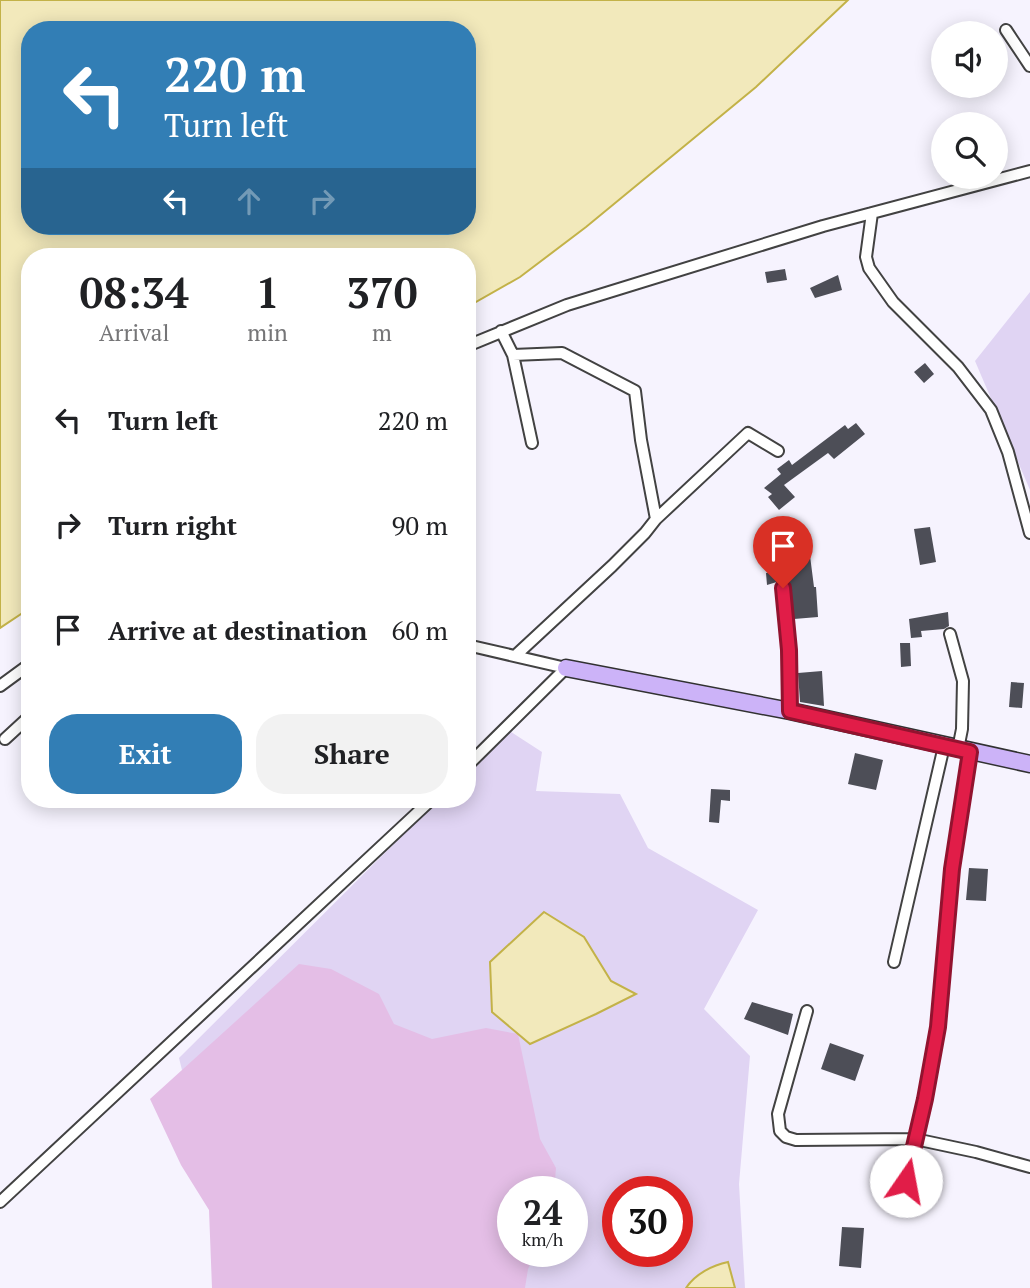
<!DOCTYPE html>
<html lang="en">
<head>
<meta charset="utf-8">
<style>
	body { margin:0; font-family:"PT Serif",serif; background:#f2f2f2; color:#202124; height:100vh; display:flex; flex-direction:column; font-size:26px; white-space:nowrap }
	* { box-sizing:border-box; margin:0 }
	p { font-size:23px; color:#757577 }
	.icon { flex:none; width:38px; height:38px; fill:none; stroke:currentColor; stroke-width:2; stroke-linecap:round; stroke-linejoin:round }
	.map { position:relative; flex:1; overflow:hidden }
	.sheet { position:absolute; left:21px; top:248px; width:455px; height:560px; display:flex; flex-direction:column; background:#fff; border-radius:28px; box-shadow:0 4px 18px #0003 }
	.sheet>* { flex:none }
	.guide { position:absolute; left:21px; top:21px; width:455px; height:214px; border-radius:28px; box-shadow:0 4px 18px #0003; background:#327eb5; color:#fff; overflow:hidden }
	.fabs { position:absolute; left:931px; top:21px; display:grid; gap:14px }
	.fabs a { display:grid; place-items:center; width:77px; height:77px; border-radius:50%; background:#fff; box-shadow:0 4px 18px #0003; font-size:35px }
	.speed { position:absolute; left:497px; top:1176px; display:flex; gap:14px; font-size:35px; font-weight:700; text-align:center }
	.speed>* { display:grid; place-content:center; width:91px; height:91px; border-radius:50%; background:#fff; box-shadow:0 4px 18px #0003; line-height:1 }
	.speed small { font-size:18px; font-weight:400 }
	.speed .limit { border:10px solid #d22; background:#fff; color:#111 }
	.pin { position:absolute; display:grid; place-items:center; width:60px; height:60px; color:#fff; margin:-72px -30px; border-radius:50% 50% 50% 0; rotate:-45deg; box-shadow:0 0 7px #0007 }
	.pin .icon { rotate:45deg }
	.me { position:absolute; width:77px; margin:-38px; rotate:12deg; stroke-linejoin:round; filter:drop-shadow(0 0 5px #0008) }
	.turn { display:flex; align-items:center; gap:24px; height:147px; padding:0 28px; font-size:32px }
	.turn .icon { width:91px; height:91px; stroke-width:2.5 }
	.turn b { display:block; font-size:49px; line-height:60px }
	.lanes { display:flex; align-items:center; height:66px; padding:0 28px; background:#0003; justify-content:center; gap:35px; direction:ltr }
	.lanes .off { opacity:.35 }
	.eta { display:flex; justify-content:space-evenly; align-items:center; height:119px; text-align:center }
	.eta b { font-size:42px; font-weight:700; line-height:49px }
	.cta { display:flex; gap:14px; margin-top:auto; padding:14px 28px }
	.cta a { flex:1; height:80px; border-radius:28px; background:#327eb5; color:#fff; font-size:28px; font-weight:700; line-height:80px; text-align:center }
	.cta a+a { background:#f2f2f2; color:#202124 }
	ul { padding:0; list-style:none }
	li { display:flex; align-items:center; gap:21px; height:105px; padding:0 28px }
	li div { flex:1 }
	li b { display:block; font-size:26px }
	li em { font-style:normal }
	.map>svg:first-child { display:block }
	.farmland { fill:#e0d4f3; fill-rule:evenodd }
	.green { fill:#e4bee6 }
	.water { fill:#f2e9bb; stroke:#c3b248; stroke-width:2; fill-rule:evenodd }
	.building { fill:#4d4e57 }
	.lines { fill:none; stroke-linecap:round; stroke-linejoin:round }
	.street-casing { stroke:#424242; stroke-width:14 }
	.secondary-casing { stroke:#313131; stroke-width:19 }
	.street { stroke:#fff; stroke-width:10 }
	.secondary { stroke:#ccb3f8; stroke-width:16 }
	.route-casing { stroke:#92132f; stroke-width:18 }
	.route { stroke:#e11d48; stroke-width:12 }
</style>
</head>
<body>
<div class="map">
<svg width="1030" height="1288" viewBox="0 0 1030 1288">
	<rect width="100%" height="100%" fill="#f6f3fe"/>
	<!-- farmland -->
	<path class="farmland" d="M1030,292V490L975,361Z
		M508,730L542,752L536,791L620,794L648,848L758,910L704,1009L750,1056L739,1184L745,1288H236L179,1058L438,800H467V770ZM513,1192H572V1251H513ZM618,1192H677V1251H618Z"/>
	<!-- green -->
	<path class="green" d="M299,964L331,969L379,994L394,1024L432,1039L486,1028L518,1034L540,1139L556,1168L554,1192H513V1251H536L528,1269L525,1288H212L209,1210L181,1165L150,1099Z"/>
	<!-- water -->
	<path class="water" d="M0,0H848L756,87L586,227L520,277L467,307V257H30V608L0,628ZM30,30H467V226H30Z
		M544,912L584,937L611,981L636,994L596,1014L530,1044L492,1012L490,962Z
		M728,1262L735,1288H686C695,1274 713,1265 728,1262Z"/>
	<!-- building -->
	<path class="building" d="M785,269L787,280L767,283L765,272Z
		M838,275L842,290L815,298L810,288Z
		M925,363L934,374L924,383L914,372Z
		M856,423L865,434L834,459L828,453L784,485L795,497L779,510L768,497L772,494L764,488L781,474L777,469L789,460L792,465L845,425L848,429Z
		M930,527L936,562L920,565L914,529Z
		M808,540L814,587H816L818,617L794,619L790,584L783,580L767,585L766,573L779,571L776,543Z
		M948,612L949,626L944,629L921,631L922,637L911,638L909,619Z
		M900,643H910L911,666L901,667Z
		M822,671L824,706L800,702L798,673Z
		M1011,682L1024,683L1022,708L1009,707Z
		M855,753L883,760L876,790L848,784Z
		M711,789L730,790V801L721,800L719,823L709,822Z
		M969,868L988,869L986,901L966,900Z
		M752,1002L793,1014L788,1035L744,1019Z
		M830,1043L864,1055L855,1081L821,1069Z
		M842,1227L864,1228L861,1268L839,1266Z"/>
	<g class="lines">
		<!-- street casing -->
		<g class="street-casing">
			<path id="street" d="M1006,30L1030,66
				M872,213L866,257L869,268L893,302L958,367L991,410L1008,452L1030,533
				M501,331L513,355L532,443
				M467,346L567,305L823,226L1030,171
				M513,355L562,353L635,391L641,440L656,519L645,533L612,566L515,656
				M656,519L748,433L778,451
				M783,588L789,650L790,711
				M950,634L963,681L962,729L958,749
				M467,645L566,668
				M0,686L30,664
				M5,739L30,716
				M467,766L566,668
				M894,962L944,746
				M807,1011L778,1114L780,1131L786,1137L796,1140L915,1139L976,1152L1030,1167
				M901,1201L925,1099L938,1027L952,869L970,752
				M0,1202L431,800"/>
		</g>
		<!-- secondary casing -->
		<g class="secondary-casing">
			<path id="secondary" d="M566,668L790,711L1030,764"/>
		</g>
		<!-- street -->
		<use href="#street" class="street"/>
		<!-- secondary -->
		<use href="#secondary" class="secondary"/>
	</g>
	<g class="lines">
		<!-- route casing -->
		<g class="route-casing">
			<path id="route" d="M783,588L789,650L790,711L970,752L952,869L938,1027L925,1099L906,1181"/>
		</g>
		<!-- route -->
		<use href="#route" class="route"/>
	</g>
</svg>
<div class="fabs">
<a><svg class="icon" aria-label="sound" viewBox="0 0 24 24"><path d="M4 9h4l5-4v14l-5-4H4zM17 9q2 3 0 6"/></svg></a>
<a><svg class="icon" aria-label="search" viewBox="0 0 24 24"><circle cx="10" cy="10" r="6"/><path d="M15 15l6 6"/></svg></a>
</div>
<div class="speed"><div>24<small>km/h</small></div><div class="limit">30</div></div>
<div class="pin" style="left:783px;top:588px;background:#d93025"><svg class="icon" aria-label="arrive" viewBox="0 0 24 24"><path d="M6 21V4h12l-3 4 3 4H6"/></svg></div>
<svg class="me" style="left:906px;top:1181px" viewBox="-20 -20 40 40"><circle r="19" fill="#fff"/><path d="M0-13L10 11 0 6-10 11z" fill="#e11d48"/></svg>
<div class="guide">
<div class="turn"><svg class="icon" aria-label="left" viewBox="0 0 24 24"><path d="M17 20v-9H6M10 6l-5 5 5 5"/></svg><div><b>220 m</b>Turn left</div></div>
<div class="lanes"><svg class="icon" aria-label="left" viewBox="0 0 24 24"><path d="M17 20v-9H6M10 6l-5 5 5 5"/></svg><svg class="icon off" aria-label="ahead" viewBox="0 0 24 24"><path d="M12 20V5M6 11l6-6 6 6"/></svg><svg class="icon off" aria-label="right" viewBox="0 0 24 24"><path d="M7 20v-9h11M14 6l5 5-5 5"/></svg></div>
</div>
<section class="sheet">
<div class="eta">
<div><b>08:34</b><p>Arrival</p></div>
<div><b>1</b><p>min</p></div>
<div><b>370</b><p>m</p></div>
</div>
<ul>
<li><svg class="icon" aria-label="left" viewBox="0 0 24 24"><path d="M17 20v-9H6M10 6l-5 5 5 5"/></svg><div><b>Turn left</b></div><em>220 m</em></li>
<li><svg class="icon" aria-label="right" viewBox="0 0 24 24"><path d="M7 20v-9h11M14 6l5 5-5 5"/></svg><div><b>Turn right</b></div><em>90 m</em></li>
<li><svg class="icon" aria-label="arrive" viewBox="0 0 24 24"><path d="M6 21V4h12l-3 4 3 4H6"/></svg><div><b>Arrive at destination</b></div><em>60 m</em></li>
</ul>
<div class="cta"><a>Exit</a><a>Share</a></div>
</section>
</div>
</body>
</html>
